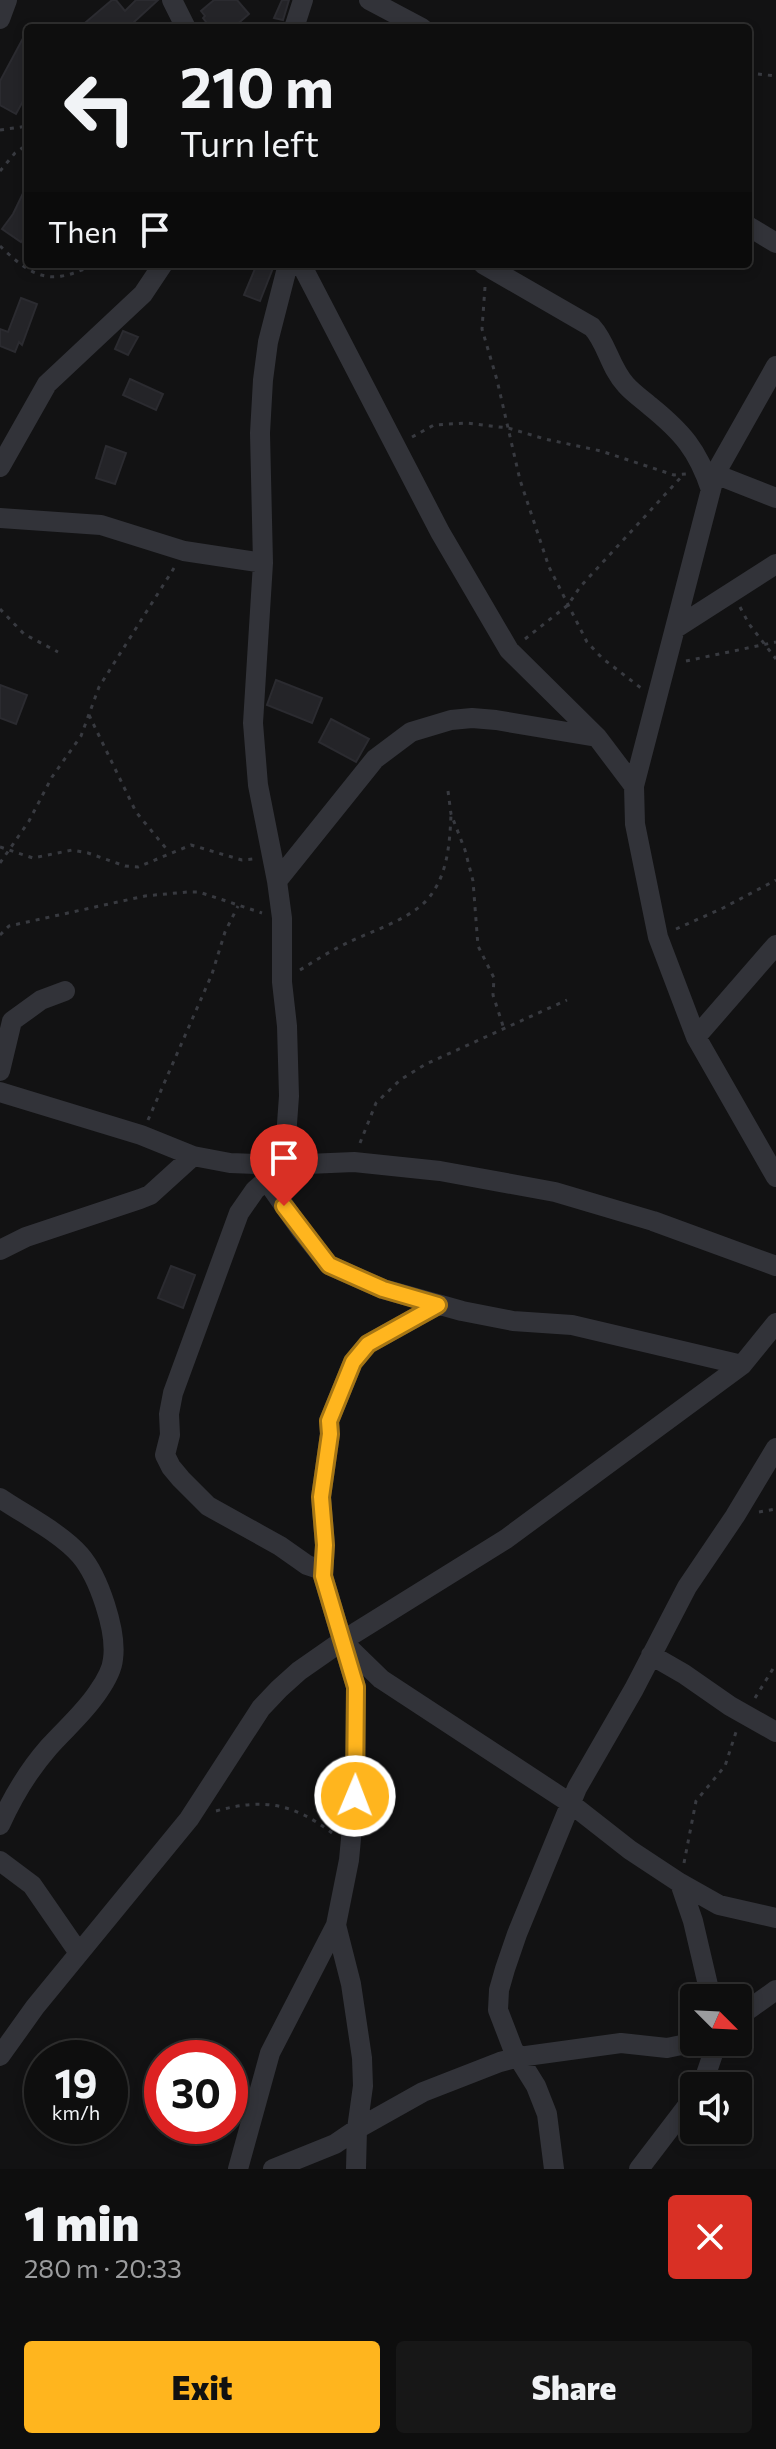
<!DOCTYPE html>
<html lang="en">
<head>
<meta charset="utf-8">
<style>
	body { margin:0; font-family:Commissioner,sans-serif; background:#171717; color:#f1f3f6; height:100vh; display:flex; flex-direction:column; font-size:30px; white-space:nowrap }
	* { box-sizing:border-box; margin:0 }
	p { font-size:26px; color:#9b9c9e }
	.icon { flex:none; width:44px; height:44px; fill:none; stroke:currentColor; stroke-width:2; stroke-linecap:round; stroke-linejoin:round }
	.map { position:relative; height:2169px; overflow:hidden }
	.drawer { display:flex; flex-direction:column; background:#0e0e0e; flex:1 }
	.drawer>* { flex:none }
	.guide { position:absolute; left:24px; top:24px; width:728px; height:244px; border-radius:8px; box-shadow:0 4px 12px #0003,0 0 0 2px #2e2e2e; background:#0e0e0e; color:#f1f3f6; overflow:hidden }
	.needle { width:52px; rotate:114deg }
	.buttons { position:absolute; left:680px; top:1984px; display:grid; gap:16px }
	.buttons a { display:grid; place-items:center; width:72px; height:72px; border-radius:8px; background:#0e0e0e; box-shadow:0 4px 12px #0003,0 0 0 2px #2e2e2e; font-size:40px }
	.speed { position:absolute; left:24px; top:2040px; display:flex; gap:16px; font-size:40px; font-weight:700; text-align:center }
	.speed>* { display:grid; place-content:center; width:104px; height:104px; border-radius:50%; background:#0e0e0e; box-shadow:0 4px 12px #0003,0 0 0 2px #2e2e2e; line-height:1 }
	.speed small { font-size:20px; font-weight:400 }
	.speed .limit { border:12px solid #d22; background:#fff; color:#111 }
	.pin { position:absolute; display:grid; place-items:center; width:68px; height:68px; color:#fff; margin:-82px -34px; border-radius:50% 50% 50% 0; rotate:-45deg; box-shadow:0 0 8px #0007 }
	.pin .icon { rotate:45deg }
	.me { position:absolute; width:88px; margin:-44px; rotate:1deg; stroke-linejoin:round; filter:drop-shadow(0 0 6px #0008) }
	.turn { display:flex; align-items:center; gap:28px; height:168px; padding:0 24px; font-size:36px }
	.turn .icon { width:104px; height:104px; stroke-width:2.5 }
	.turn b { display:block; font-size:56px; line-height:68px }
	.then { display:flex; align-items:center; height:76px; padding:0 24px; background:#0003; gap:16px; font-size:30px }
	.round { display:grid; place-items:center; flex:none; width:84px; height:84px; border-radius:8px; background:#171717 }
	.overview { display:flex; align-items:center; justify-content:space-between; height:136px; padding:0 24px }
	h1 { font-size:48px; font-weight:800; line-height:60px }
	.button { display:flex; gap:16px; margin-top:auto; padding:16px 24px }
	.button a { flex:1; height:92px; border-radius:8px; background:#ffb51e; color:#111; font-size:32px; font-weight:800; line-height:92px; text-align:center }
	.button a+a { background:#171717; color:#f1f3f6 }
	.map>svg:first-child { display:block }
	.building { fill:#242428; stroke:#2b2b30; stroke-width:2 }
	.lines { fill:none; stroke-linecap:round; stroke-linejoin:round }
	.path { stroke:#383a40; stroke-width:3; stroke-dasharray:4 6; stroke-linecap:butt }
	.minor { stroke:#323339; stroke-width:20 }
	.route-casing { stroke:#a67614; stroke-width:20 }
	.route { stroke:#ffb51e; stroke-width:14 }
</style>
</head>
<body>
<div class="map">
<svg width="776" height="2169" viewBox="0 0 776 2169">
	<rect width="100%" height="100%" fill="#121213"/>
	<!-- building -->
	<path class="building" d="M112,0H116L125,11L136,0H158L134,22L140,28H79Z
		M214,0H237L249,14L233,28H211L203,18L205,16L201,11Z
		M282,0H289L283,20L274,18Z
		M28,29V92L16,114L0,105V81Z
		M28,183V232L21,242L2,229L13,214Z
		M257,264L273,268L260,301L244,295Z
		M21,298L37,304L22,345L19,342L15,352L0,346V329L8,332Z
		M123,331L138,337L128,355L115,349Z
		M130,379L163,394L156,410L123,395Z
		M106,446L126,453L115,484L96,478Z
		M276,680L322,698L312,723L267,705Z
		M0,685L27,695L16,724L0,718Z
		M331,719L369,739L356,762L319,742Z
		M171,1266L195,1275L183,1308L158,1298Z"/>
	<g class="lines">
		<!-- path -->
		<path class="path" d="M748,73L776,76
			M0,130L28,126
			M0,171L15,153L28,144
			M0,246C17,262 36,281 62,276C75,274 87,267 99,264
			M122,264L139,269
			M485,287L482,329L497,380L520,480L549,567L587,642L602,658L641,688
			M412,437L434,425L466,423L508,428L545,439L601,451L674,475L686,474
			M740,607L749,624L776,659
			M0,609L24,634L58,652
			M525,639L568,605L580,587L683,475
			M686,661L776,642
			M89,715L136,812L169,852
			M448,791L451,814L465,850L473,881L478,946L494,978L493,995L504,1029
			M0,847L33,858L72,850L88,853L125,866L138,867L191,845L242,860L253,859
			M0,863L29,821L52,777L81,736L99,687L174,568
			M676,929L723,908L776,880
			M0,935L9,926L145,896L187,892H199L262,913
			M300,970C316,960 332,950 349,942C374,930 418,917 433,892C448,870 450,840 451,814
			M148,1120L212,974L225,932L238,906
			M360,1143L376,1103L400,1080L426,1064L567,1000
			M759,1512L776,1509
			M755,1698L776,1664
			M216,1811C263,1798 293,1803 332,1833
			M684,1863L696,1801L725,1766L737,1729"/>
		<!-- minor -->
		<path class="minor" d="M172,0L186,28
			M369,0L422,28
			M0,19L7,0
			M294,28L303,0
			M748,226L776,243
			M288,264L268,342L263,380L260,433L263,563L253,723L258,785L277,881L282,918V982L287,1026L289,1096L284,1165L255,1190L239,1213L173,1393L169,1414L170,1435L165,1455L171,1467L181,1479L208,1506L280,1546L307,1565L322,1570
			M301,264L440,532L509,650L597,737L634,786
			M483,264L592,327C607,343 610,368 626,385C633,393 642,399 650,406C682,432 698,450 711,490
			M776,366L715,474L634,786L635,824L658,937L696,1037L776,1177
			M0,467L47,384L143,294L163,264
			M715,474L776,498
			M0,518L101,525L184,551L263,563
			M676,628L776,564
			M277,881L375,759L411,732L451,720L472,718L496,720L597,737
			M696,1037L776,945
			M0,1071L12,1021L41,1000L65,991
			M0,1092L141,1135L193,1156L230,1163L284,1165L354,1162L440,1171L555,1192L653,1221L776,1266
			M267,1181L301,1230L329,1265L383,1289L462,1311L513,1321L572,1325L742,1365
			M0,1250L26,1237L140,1199L150,1195L193,1156
			M0,1498C25,1515 61,1533 80,1555C99,1577 117,1631 113,1659C112,1671 105,1682 98,1692C84,1713 65,1729 49,1747C28,1771 13,1796 0,1825
			M345,1644L381,1679L570,1803L630,1850L680,1883L719,1905L776,1918
			M651,1655L684,1674L730,1706L776,1732
			M0,1861L32,1885L79,1953
			M680,1883L693,1921L711,1998
			M336,1925L351,1984L362,2058L363,2086L357,2129L356,2169
			M738,2017L776,1990
			M0,2056L35,2007L189,1819L261,1708L279,1689L299,1671L342,1641L506,1539L742,1365L776,1323
			M702,2086L717,2042
			M238,2169L270,2053L336,1925L349,1860L355,1796L356,1687L323,1576L325,1545L321,1497L330,1434L329,1421L353,1362L368,1344L438,1305
			M273,2169L335,2144L357,2129L423,2092L500,2062L519,2057L621,2043L667,2048L696,2042
			M554,2169L547,2114L536,2086L513,2049L498,2010L499,1990L505,1969L517,1934L577,1788L634,1689L687,1587L735,1516L776,1448
			M639,2169L694,2097"/>
	</g>
	<g class="lines">
		<!-- route casing -->
		<g class="route-casing">
			<path id="route" d="M284,1206L329,1265L383,1289L438,1305L368,1344L353,1362L329,1421L330,1434L321,1497L325,1545L323,1576L356,1687L355,1796"/>
		</g>
		<!-- route -->
		<use href="#route" class="route"/>
	</g>
</svg>
<div class="buttons">
<a><svg class="needle" viewBox="-14 -14 28 28"><path d="M0-13l5 13h-10z" fill="#e53935"/><path d="M0 13l5-13h-10z" fill="#9b9c9e"/></svg></a>
<a><svg class="icon" aria-label="sound" viewBox="0 0 24 24"><path d="M4 9h4l5-4v14l-5-4H4zM17 9q2 3 0 6"/></svg></a>
</div>
<div class="speed"><div>19<small>km/h</small></div><div class="limit">30</div></div>
<div class="pin" style="left:284px;top:1206px;background:#d93025"><svg class="icon" aria-label="arrive" viewBox="0 0 24 24"><path d="M6 21V4h12l-3 4 3 4H6"/></svg></div>
<svg class="me" style="left:355px;top:1796px" viewBox="-20 -20 40 40"><circle r="17" fill="#ffb51e" stroke="#fff" stroke-width="3"/><path d="M0-11L8 9 0 5-8 9z" fill="#fff"/></svg>
<div class="guide">
<div class="turn"><svg class="icon" aria-label="left" viewBox="0 0 24 24"><path d="M17 20v-9H6M10 6l-5 5 5 5"/></svg><div><b>210 m</b>Turn left</div></div>
<div class="then">Then<svg class="icon" aria-label="arrive" viewBox="0 0 24 24"><path d="M6 21V4h12l-3 4 3 4H6"/></svg></div>
</div>
</div>
<section class="drawer">
<div class="overview"><div><h1>1 min</h1><p>280 m · 20:33</p></div><a class="round" style="background:#d93025;color:#fff"><svg class="icon" aria-label="close" viewBox="0 0 24 24"><path d="M6 6l12 12M18 6L6 18"/></svg></a></div>
<div class="button"><a>Exit</a><a>Share</a></div>
</section>
</body>
</html>
